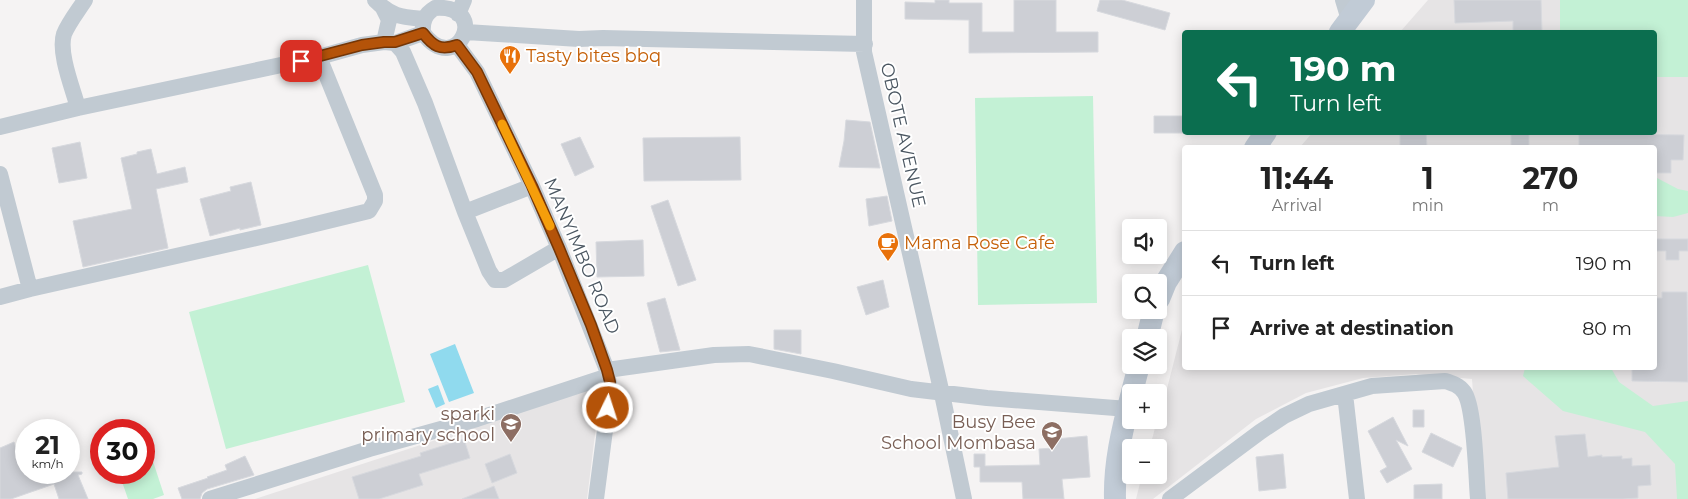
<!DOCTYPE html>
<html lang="en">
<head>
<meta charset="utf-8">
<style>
	body { margin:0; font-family:Montserrat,sans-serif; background:#f6f6f6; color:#222; height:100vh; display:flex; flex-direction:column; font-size:19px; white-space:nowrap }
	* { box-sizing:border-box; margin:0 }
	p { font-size:16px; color:#767676 }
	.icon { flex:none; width:28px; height:28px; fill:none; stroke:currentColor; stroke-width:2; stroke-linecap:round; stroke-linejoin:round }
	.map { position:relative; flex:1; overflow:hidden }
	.side { position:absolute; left:1182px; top:145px; width:475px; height:225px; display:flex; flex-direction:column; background:#fff; border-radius:5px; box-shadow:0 2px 12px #0003 }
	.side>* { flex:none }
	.hud { position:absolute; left:1182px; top:30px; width:475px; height:105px; border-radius:5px; box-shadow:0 2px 12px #0003; background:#0b6e4f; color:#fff; overflow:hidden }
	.buttons { position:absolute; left:1122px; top:219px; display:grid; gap:10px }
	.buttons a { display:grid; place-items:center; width:45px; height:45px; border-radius:5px; background:#fff; box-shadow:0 2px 12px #0003; font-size:25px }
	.speed { position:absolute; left:15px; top:419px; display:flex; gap:10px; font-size:25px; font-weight:700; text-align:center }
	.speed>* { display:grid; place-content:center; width:65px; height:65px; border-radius:50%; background:#fff; box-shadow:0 2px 12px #0003; line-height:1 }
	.speed small { font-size:12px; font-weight:400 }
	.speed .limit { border:8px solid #d22; background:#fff; color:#111 }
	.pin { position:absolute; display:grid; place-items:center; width:42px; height:42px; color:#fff; margin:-21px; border-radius:10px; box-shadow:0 2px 8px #0006 }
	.me { position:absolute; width:55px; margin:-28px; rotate:4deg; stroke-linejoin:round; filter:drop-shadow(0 0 4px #0008) }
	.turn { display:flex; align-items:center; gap:18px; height:105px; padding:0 25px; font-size:22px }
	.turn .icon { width:65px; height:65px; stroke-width:2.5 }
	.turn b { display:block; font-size:35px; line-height:42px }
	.eta { display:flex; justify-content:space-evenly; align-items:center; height:85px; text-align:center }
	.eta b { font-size:30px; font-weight:700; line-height:35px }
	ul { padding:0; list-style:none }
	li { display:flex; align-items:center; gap:15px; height:65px; padding:0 25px; border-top:1px solid #e0e0e0 }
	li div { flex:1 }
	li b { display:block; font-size:19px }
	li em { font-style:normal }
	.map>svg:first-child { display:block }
	.education { fill:#e6e4e5 }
	.green { fill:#c3f1d5 }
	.water { fill:#90daee }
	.building { fill:#cdcfd5; stroke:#d7d9de }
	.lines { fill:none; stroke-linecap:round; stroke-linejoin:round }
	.minor { stroke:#c1cad2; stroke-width:16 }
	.secondary { stroke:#c1cbd6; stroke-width:22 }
	.route-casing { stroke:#753606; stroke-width:12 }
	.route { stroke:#b45309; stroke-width:9 }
	.slow { stroke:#f59e0b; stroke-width:9 }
	.labels { text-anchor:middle; stroke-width:4; stroke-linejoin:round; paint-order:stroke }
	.food-label { font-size:18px; fill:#c56008; stroke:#fff; text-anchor:start }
	.street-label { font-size:18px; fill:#4a5661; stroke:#fff }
	.education-label { font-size:18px; fill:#785e54; stroke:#fff; text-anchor:end }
</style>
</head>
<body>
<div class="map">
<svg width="1688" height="499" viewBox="0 0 1688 499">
	<rect width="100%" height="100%" fill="#f5f3f3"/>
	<!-- education -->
	<path class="education" d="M1428,0H1688V499H1481L1472,379L1416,374L1363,378L1306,393L1256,419L1153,499H1136L1142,475H1159V448L1150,447L1157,420H1159L1185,318V368H1655V148L1300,147L1313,132H1655V32H1400Z
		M601,386L587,499H255Z"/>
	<!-- green -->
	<path class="green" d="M1560,0H1688V77H1655V32H1560Z
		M1093,96L1097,303L978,305L975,98Z
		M1655,178H1657L1678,189L1688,191V213L1673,217L1655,216Z
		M368,265L405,402L226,449L189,312Z
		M1525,368H1611L1619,382L1653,406L1688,401V499H1677L1675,464L1645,432L1563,411L1523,376Z
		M147,443L164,495L153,499H128L119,473L144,472V444Z"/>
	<!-- water -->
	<path class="water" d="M455,344L474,393L449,402L430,354Z
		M438,385L445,404L436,408L428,389Z"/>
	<!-- building -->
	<path class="building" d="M935,0H949V3H982V32H1014V0H1056V32H1098V52L969,53V20L905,19V2L935,3Z
		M1100,0H1122L1170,13L1165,30L1097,11Z
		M1454,0H1541L1542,32H1513V21L1455,23Z
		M1154,116H1185V133H1154Z
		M846,120L870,122L880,168L839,167L844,141Z
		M1400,132H1426L1427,148H1400Z
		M1511,132H1529V148H1511Z
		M1579,134L1684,135L1683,160H1671V173H1655V148H1579Z
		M580,137L594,167L575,176L561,144Z
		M740,137L741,180L644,181L643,138Z
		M80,142L87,178L59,183L52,148Z
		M151,149L157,174L185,167L188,182L156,189L168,248L83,267L73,221L132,209L121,158L137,154V152Z
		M251,182L261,225L240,230V228L210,236L200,199L231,191L230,187Z
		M887,196L892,221L869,226L866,199Z
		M668,200L696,280L678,286L651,206Z
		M1655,239H1688V251H1679V260H1666V251H1655Z
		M643,240L644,276L597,277L596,242Z
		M883,280L889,307L866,315L857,287Z
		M1662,292H1687L1688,382L1632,381V368H1655V298H1662Z
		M665,298L680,350L660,352L647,303Z
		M774,330H801V354L774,349Z
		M1413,410H1424V427H1413Z
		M1393,417L1408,446L1396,440L1412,469L1387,483L1380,471L1387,467L1368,431Z
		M1431,433L1462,448L1453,467L1422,452Z
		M1585,434L1588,457L1602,455V457L1622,456V459L1632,458V466L1650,465L1651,485L1638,486V498L1623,499H1508L1506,473L1559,467L1555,436Z
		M1087,436L1090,477L1062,479L1064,499H1023L1022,482H980V467H974V454H985V466L1040,465L1039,449L1053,448L1056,439Z
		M464,439L470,458L419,474L423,485L379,499H359L352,477L421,456L420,453Z
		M14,442L16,448L26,444V472H82V474L78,475L88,499H59L54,484L11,499H0V448Z
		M510,454L517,473L492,483L485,464Z
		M1283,454L1286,488L1259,491L1256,457Z
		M245,456L254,475L207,489L202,493L200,499H182L178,488L208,478L207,477L227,470L225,465Z
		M1442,484V499H1414V485Z
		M494,486L499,499H462Z"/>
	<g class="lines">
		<!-- minor -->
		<path class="minor" d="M375,0C392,17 401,17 424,19
			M864,0V52L942,394L964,499
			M1343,0L1349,20
			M383,8L389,20L384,42
			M435,8C492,4 457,79 423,33C422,21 425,14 435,8Z
			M458,14L464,0
			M466,32L579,39L603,38L865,44
			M395,43L403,52L425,103L465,212L532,186
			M457,45L477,72L532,186L559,248L607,370L610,392L596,499
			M78,108C73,89 58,53 64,34C69,22 78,11 85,0
			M0,127L78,108L319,57L362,45L384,42L395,43L423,33
			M0,174L30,289L0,297
			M465,212L489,271L495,280H504L559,248
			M30,289L287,231L369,211L375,201V195L319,57
			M607,370L714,355L749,354L833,371L911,389L987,398L1128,409
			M1345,394L1357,499
			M210,499L369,449L477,419L608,376
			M1170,499L1260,432L1284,416L1309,404L1372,386L1445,381C1452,383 1459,385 1464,392C1475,407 1476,477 1478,499"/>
		<!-- secondary -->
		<path class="secondary" d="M1340,32L1364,0
			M1255,148L1266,132
			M1159,299L1166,282L1185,252
			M1147,338L1154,310
			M1132,392L1139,365
			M1115,499C1114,464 1122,430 1131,396"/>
	</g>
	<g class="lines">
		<!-- route casing -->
		<g class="route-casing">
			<path id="route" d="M301,61L362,45L384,42H395L423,33C433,46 440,51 457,45L477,72L532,186L559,248L591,325L607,370L610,382L608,408"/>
		</g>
		<!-- route -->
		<use href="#route" class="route"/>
		<!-- slow -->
		<path class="slow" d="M502,124L550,226"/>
	</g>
	<!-- icons -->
	<defs>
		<g id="restaurant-pin" transform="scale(1.125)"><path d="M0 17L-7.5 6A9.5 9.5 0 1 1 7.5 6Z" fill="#e8710a" stroke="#fff"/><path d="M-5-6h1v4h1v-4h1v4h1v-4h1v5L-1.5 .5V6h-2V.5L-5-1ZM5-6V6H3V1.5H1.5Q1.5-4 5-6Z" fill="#fff"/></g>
		<g id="cafe-pin" transform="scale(1.125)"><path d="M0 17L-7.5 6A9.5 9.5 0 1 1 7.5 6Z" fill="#e8710a" stroke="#fff"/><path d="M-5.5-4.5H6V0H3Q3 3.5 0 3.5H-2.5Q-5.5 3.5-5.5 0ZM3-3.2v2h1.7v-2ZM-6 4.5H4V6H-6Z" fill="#fff"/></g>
		<g id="school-pin" transform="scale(1.125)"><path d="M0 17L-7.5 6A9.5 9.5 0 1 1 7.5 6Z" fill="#8d6e63" stroke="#fff"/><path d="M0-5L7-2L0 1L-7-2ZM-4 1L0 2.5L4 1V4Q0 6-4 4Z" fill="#fff"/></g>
	</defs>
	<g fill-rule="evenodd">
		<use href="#restaurant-pin" x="510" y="56"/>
		<use href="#cafe-pin" x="888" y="243"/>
		<use href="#school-pin" x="511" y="424"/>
		<use href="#school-pin" x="1052" y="432"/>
	</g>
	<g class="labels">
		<!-- food labels -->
		<g class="food-label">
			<text x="526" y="62">Tasty bites bbq</text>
			<text x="904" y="249">Mama Rose Cafe</text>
		</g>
		<!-- street labels -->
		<g class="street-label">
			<text transform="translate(903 135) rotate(77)" y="6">OBOTE AVENUE</text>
			<text transform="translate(582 256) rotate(67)" y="6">MANYIMBO ROAD</text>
		</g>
		<!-- education labels -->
		<g class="education-label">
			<text x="495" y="420">sparki<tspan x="495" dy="21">primary school</tspan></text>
			<text x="1036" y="428">Busy Bee<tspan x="1036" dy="21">School Mombasa</tspan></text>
		</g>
	</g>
</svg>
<div class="buttons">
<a><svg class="icon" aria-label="sound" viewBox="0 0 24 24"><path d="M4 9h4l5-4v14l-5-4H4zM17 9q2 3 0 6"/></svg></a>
<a><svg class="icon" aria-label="search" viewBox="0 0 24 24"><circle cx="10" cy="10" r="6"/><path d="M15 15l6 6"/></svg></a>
<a><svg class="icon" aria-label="layers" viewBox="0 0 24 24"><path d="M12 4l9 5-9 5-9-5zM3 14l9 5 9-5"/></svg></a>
<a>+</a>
<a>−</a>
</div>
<div class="speed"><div>21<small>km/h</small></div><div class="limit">30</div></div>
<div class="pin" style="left:301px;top:61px;background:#d93025"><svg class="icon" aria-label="arrive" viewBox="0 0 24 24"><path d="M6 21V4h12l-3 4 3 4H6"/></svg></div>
<svg class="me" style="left:608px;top:408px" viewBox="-20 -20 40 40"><circle r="17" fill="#b45309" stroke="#fff" stroke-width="3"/><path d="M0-11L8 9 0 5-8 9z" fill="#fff"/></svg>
<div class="hud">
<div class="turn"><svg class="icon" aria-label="left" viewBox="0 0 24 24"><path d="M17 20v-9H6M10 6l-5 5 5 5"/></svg><div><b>190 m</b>Turn left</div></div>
</div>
<section class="side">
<div class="eta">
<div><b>11:44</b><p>Arrival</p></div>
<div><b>1</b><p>min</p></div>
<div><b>270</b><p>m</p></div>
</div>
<ul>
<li><svg class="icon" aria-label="left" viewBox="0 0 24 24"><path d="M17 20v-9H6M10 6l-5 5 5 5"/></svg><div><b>Turn left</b></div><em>190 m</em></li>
<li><svg class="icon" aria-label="arrive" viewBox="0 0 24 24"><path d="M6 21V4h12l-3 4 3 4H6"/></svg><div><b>Arrive at destination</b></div><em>80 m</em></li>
</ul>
</section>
</div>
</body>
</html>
